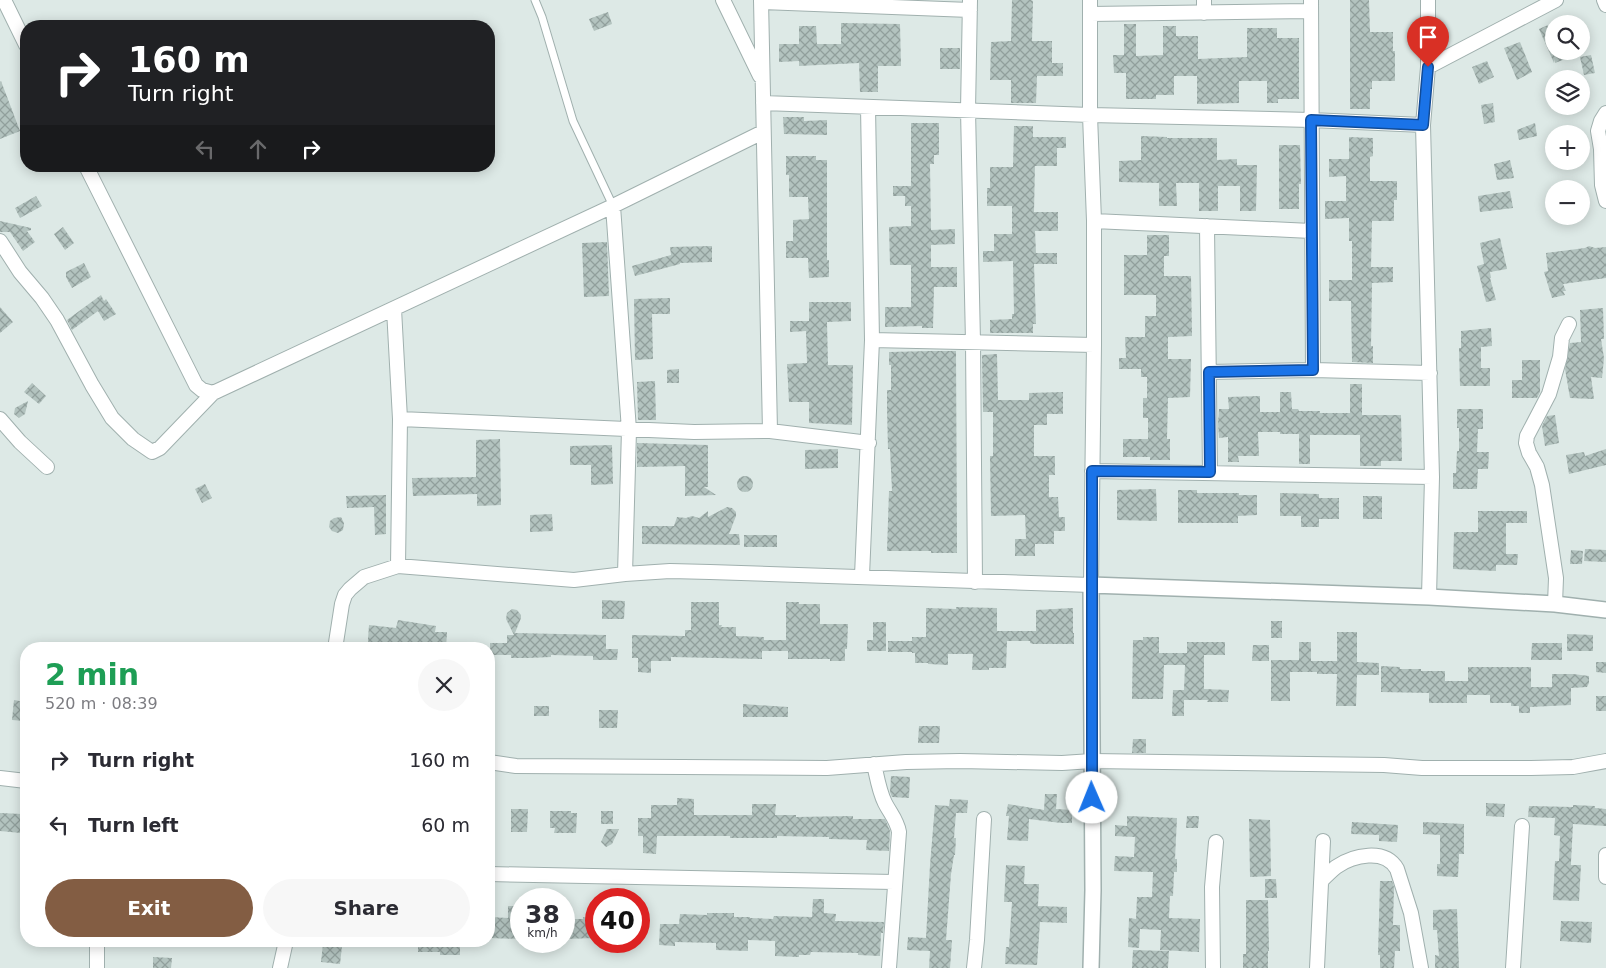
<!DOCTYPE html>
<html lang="en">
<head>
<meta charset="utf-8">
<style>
	body { margin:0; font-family:"DejaVu Sans",sans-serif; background:#f7f7f7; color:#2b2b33; height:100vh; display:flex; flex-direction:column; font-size:19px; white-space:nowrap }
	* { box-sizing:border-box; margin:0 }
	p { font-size:16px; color:#7c7c81 }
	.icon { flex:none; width:28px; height:28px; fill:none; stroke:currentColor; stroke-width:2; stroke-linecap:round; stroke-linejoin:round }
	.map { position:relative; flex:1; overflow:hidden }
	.sheet { position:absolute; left:20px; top:642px; width:475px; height:305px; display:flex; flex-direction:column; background:#fff; border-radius:20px; box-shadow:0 2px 12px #0003 }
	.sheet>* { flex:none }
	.top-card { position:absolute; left:20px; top:20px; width:475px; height:152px; border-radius:20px; box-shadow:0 2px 12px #0003; background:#202124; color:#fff; overflow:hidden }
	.fabs { position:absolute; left:1545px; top:15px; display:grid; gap:10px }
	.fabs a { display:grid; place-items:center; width:45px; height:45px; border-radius:50%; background:#fff; box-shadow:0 2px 12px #0003; font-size:25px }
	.speed { position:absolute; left:510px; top:888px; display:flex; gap:10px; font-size:25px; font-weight:700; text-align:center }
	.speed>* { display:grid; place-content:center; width:65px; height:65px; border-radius:50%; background:#fff; box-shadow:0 2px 12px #0003; line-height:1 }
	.speed small { font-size:12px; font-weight:400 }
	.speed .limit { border:8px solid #d22; background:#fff; color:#111 }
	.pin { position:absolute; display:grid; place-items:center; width:42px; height:42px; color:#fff; margin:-51px -21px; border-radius:50% 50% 50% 0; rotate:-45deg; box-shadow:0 0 5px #0007 }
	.pin .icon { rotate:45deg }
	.me { position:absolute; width:55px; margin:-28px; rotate:359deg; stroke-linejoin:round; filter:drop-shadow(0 0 4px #0008) }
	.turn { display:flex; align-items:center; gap:18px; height:105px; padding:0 25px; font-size:22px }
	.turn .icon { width:65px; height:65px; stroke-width:2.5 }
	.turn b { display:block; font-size:35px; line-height:42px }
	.lanes { display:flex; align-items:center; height:48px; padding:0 25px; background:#0003; justify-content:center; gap:25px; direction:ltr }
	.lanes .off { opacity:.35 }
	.round { display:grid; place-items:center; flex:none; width:52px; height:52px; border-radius:26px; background:#f7f7f7 }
	.head { display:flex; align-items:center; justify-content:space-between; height:85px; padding:0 25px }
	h1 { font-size:30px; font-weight:600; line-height:38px; color:#1e9e55 }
	.primary-button { display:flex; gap:10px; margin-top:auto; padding:10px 25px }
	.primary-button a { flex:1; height:58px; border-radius:30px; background:#835d43; color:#fff; font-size:20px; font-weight:600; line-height:58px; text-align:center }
	.primary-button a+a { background:#f7f7f7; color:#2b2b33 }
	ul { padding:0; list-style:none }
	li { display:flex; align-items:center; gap:15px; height:65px; padding:0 25px }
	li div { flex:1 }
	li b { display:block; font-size:19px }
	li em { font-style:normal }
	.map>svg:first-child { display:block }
	.building { fill:url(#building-cross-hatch) }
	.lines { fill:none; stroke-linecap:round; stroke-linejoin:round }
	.service-casing { stroke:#a0b0ae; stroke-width:9 }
	.minor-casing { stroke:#a0b0ae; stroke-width:16 }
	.tertiary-casing { stroke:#a0b0ae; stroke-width:18 }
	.service { stroke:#fff; stroke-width:7 }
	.minor { stroke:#fff; stroke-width:14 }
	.tertiary { stroke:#fff; stroke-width:15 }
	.route-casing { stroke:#114b97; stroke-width:12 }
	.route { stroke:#1a73e8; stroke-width:9 }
</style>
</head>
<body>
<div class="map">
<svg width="1606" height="968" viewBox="0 0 1606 968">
	<defs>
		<pattern id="building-cross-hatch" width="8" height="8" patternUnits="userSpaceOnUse" patternTransform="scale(1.25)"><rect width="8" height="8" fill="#b3c3bf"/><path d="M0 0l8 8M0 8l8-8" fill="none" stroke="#919f9c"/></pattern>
	</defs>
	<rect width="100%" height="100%" fill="#dde9e6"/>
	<!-- building -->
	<path class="building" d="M1012,0H1031L1033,1L1032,41H1052V63H1063V76H1037L1036,103H1011V80H990L991,42L1011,41Z
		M1350,0H1369L1370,32H1393V51H1395V81H1372V89H1370V109H1350Z
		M608,12L612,24L594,31L589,19Z
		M841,23L900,24L901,66H878V92H860L859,63L799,66V61L779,62V44H799V26H816L817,44H841Z
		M1124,24H1136V56L1163,55V26H1176V36H1198V59L1247,57V28H1277V38H1299V99H1278V103H1267V81H1239V103L1197,104V76H1174V95H1156V99H1126V73H1114L1113,55H1124Z
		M1548,25L1554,38V51L1583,52L1555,63L1554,59V63L1539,29Z
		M1520,42L1532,72L1517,80L1504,48Z
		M940,48H960V69H940Z
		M1591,55L1595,73L1584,75L1580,57Z
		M1487,61L1494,77L1479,84L1472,67Z
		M1,81L20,131L0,139V82Z
		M1493,103L1495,122L1484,124L1481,105Z
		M783,117H804V121L827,120V135L784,134Z
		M911,123H939V155H934V164H930L931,230L955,229V244L931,245V267H957V287H934L933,328H922V326L885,327V307H911V265H890L889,227L911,226V206H905V196H893V186H911Z
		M1535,123L1537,136L1519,140L1517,130Z
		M1014,126H1033V137H1066V148H1057V166H1035L1034,212H1058V231H1035L1036,253H1057V264H1034L1036,324H1033V333H990V320L1012,319V314H1014L1013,261L983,262V251H994V234H1012V206H987V188H990V167H1013Z
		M1141,136L1167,137V138H1217V160L1237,159V165H1257L1256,211H1240V186H1218V211H1199V183H1176L1177,206H1159V183L1119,182V161L1141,160Z
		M1349,137L1373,138V156L1370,157V181H1397V200H1394V221H1372L1371,267H1393V282L1372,283L1371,346H1373V363L1352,362L1351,301H1329V280H1352V241H1349V218L1325,219V201H1346V176L1329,177V159H1349Z
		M1279,145H1300L1301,184H1299V209H1279Z
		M786,156H816V160H827V260H829V277L809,278L808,258H786V241H793V220L809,219L808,197H789V175H786Z
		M1510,160L1514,178L1497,180L1494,164Z
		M1510,191L1513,208L1480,212L1478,196Z
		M36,196L42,206L20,218L15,208Z
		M0,221L31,228V230L27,231L35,242L23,251L10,232H0Z
		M63,227L74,243L65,250L54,234Z
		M1147,235H1169V256H1164V276H1191L1192,336L1168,337V359H1191L1190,397L1168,398L1167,439H1170V460H1150V457H1123V439H1148V418H1143V398H1147V377H1141V369H1119V358H1126L1125,337H1145V316H1156V295H1124V255H1147Z
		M1500,238L1507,269L1490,272L1491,278H1490L1496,300L1486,302L1477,266L1484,264L1480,243Z
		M607,242L609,296L584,297L582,243Z
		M712,246V262L680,263V264L635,276L632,266L671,255L670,247Z
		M1589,246L1595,248L1606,247V278L1563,284L1566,291H1563L1565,295L1552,298L1544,272L1548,271L1546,253L1585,248Z
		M84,263L91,277L72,288L66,277V272Z
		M101,295L104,301L106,299L116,314L104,321L98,311L72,330L67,320Z
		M670,298V314H652L653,359L635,360L634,299Z
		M809,302H851V321L827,322L828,365H853L852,425L809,423V402H789L787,364L807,363L806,331L790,332V321H809Z
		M0,307L13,322L0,333Z
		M1603,308L1604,339H1601L1604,358L1602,378L1591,377L1594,399L1570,398L1565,369L1570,343L1581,342L1580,310Z
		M1491,328L1492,346L1481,347V368H1490V386H1460L1459,348H1461V331Z
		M931,351H956L957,553H931V551H887L889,491H892L890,449H888L887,409V390H891V365H889V352Z
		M997,354L998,400H1029V393L1063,392V414H1047V425H1034V456H1055V475H1049V497H1058L1059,517H1065V531H1054V544H1035V556H1015V539H1026L1025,515L991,516L990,456H993V412H983L982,355Z
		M1522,360H1540V392L1537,398H1512V380H1522Z
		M679,369V383H667V370Z
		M655,381L656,420H638L637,382Z
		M32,383L46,396L39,404L24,392Z
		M1350,384H1362V415H1401L1402,461H1381V466H1360V435H1310V464H1299V434H1280V432H1258L1259,456H1238L1239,462H1228V437L1219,438L1218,423L1219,409H1229L1228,397L1260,396V412H1280V392H1291L1292,409H1298L1299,411H1320V413H1350Z
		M28,401L25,414L19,418L14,414L15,408Z
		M1457,409H1483V429H1478L1477,452H1489L1488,469H1478L1477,489H1453V473H1456L1457,451H1459V428H1457Z
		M1555,415L1559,443L1545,446L1542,426L1547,416Z
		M500,439L501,505L477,506V494L413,496L412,478L476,477V440Z
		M637,443L708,445V487H704L716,495L685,496V466L637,467Z
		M612,445L613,484L591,485V465H570V446Z
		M838,449V468L805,469V450Z
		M1606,449V465L1569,474L1566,455L1584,452L1585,456Z
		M737 484a8 8 0 1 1 16 0a8 8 0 1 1-16 0Z
		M205,484L212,498L202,503L195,489Z
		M1156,489L1157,521L1117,520V490Z
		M1178,490H1197V493H1239V495H1257V515L1238,516V523H1178Z
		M1280,493L1319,494V498H1339V519H1319V527H1301V516H1280Z
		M386,495V534L375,535L374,507L347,508L346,496Z
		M1363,496H1382V519H1363Z
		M727,507L732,508L736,512V516L729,534H739L740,545L642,544V526H674L677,517L686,518L692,516L699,518L708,511V517Z
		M1478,511H1527V523H1506V554H1518L1517,565H1496V571L1453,569L1454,532H1478Z
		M552,514L553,531L530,532V515Z
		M341,517L344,523L343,530L338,533L332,531L329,527L330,521L334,518Z
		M744,535H777V547H744Z
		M1585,549L1606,550V562L1584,561Z
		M1571,550L1583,551L1582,564H1570Z
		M602,600L625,601L624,619H602Z
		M691,602H719V625H722L721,627H736V636L764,637V640H786V602H799V604H820V624H848L847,649H845V661H830V659H788V651H762V659L671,657V661H651V673L638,672V658H632V635L685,636V630H691Z
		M956,607L997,608V631H1036V610L1073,608V633H1074V644H1033L1030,643V641H1007L1006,668H989V670H972L973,654H948V665L928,664V663H915V653H912V652H888V641H912V637H926V608L956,609Z
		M512,609L517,610L521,615V618L515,633L606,635V649H618L617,660H593V656L551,655V657L528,658H511V655H490V643H507V635H514L506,619L507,613Z
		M398,620L436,626L435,632H447L446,649H369L368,639L369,625L396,628Z
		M1271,621H1282V638H1271Z
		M873,622H886V651H867V640H873Z
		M1337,632H1357V662L1379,663V675H1357L1356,706H1336L1337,674H1317V672H1290V701H1271V660H1299V642H1311V661H1337Z
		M1567,634L1593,635V651H1567Z
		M1143,637H1159V653H1187V642H1225V655H1204V689L1229,690L1228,702H1207L1208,700H1184V716H1172L1173,690H1184L1185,665H1164L1163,699H1132L1133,640H1143Z
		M1532,643H1562V660H1531Z
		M1253,645H1269V661H1252Z
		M1596,662H1606V673L1596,672Z
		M1381,666L1400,667V669H1421V671H1445V681H1468V667H1531V687H1552V674H1573L1589,676V683L1587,687L1571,688V705L1530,707V713H1519V706H1511V703H1490V695H1467V703H1429V693L1381,692Z
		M1596,696H1606V711H1596Z
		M14,700L25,702L24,721L12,720Z
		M743,704L788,707V717H743Z
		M534,706H549V716H534Z
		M599,710H618L617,728H599Z
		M919,726H940L939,743H918Z
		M1133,739H1146V753H1132Z
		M891,776L910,777L909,798L892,797L890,792Z
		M1045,794H1057L1056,809L1072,810V823H1061L1029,819L1028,841L1007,840L1009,816H1006L1008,804L1044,810Z
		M677,798L694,799V815H752V804H776L775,815H796V817L853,816V819H885L890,831L889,851L866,850L867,840L829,839V837L777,836V838H730V836H657L656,854L643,853V836H638V818H651V805H677Z
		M950,799L968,800L967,813H956L954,838H956L955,855H954L951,874L946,940H952L950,968H929L930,951L907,950L908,937L926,938L930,865L935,805L949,806Z
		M1486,803L1505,804L1504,817L1486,816Z
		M1573,805L1595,806V808L1606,809V826L1573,824L1571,862V865H1581L1579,901L1553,900L1555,861H1559L1560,836L1554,835L1555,818L1528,817L1529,806L1573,807Z
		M511,809H528L527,832H511Z
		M550,811H571V813H577L576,833H554L555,828H550Z
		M601,811H613V824H601Z
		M0,813L22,814L21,833L0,831Z
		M1127,816L1177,818L1175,859H1177V872H1174L1173,896H1170L1169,918L1200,919L1199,952L1160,950L1161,930L1140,929L1139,948L1128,947L1129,918L1136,919L1137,897H1152L1153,872L1114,871L1115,856L1134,857L1135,837L1115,836V825L1127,826Z
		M1187,816H1199L1198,828H1186Z
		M1249,819L1270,820L1271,876L1250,877Z
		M1352,822L1398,825L1397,842L1379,841V835L1351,834Z
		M1423,822L1464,824V854H1459L1458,877L1437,876V864H1440V835L1423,834Z
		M607,829H619L612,844L606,847L601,842Z
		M1006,865L1025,866L1024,884H1039L1038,906L1067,907V923L1040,922L1037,965L1005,964L1006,947H1009L1012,902H1004Z
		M1265,879H1276L1277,898H1265Z
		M1380,881H1392L1394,887L1393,925H1400V951H1395L1394,968H1380V955H1378Z
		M813,899H824V913L836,914L835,921L884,922L883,933H881L880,956L858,955V953L811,952L810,955H799V957L775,956V941L748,940V951L716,950V943L675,942V946L659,945L660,924H679L680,914L707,915V913H734V917H750V918L773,919L774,916L812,917Z
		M1246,900H1268L1269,951H1268V968H1243V954H1246Z
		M508,906H519L518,921H521V939L489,938L490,917L508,918Z
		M1457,909L1459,968H1435V955L1439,956L1437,930H1433V910Z
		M583,917L596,918V938L564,939V919H583Z
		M1561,921L1592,922L1591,943L1560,941Z
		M418,941H460V955H440V952H418Z
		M323,944L342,946L340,964L321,962Z
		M1133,950L1169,951L1168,968H1132Z
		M153,957L172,958L171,968H153Z"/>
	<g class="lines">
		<!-- service casing -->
		<g class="service-casing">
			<path id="service" d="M535,0L542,17L573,121L613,206"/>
		</g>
		<!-- minor casing -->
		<g class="minor-casing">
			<path id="minor" d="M4,0L26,45
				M723,0L760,76
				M761,0L770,431
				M970,0L968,110L973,342L975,582
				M1311,0L1313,370
				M1428,0V67L1423,125L1432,477L1429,597
				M1604,0L1606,5
				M761,2L970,10
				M1204,13V0
				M1090,14L1311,11
				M1428,67L1556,0
				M763,103L1090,115L1311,120L1423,125
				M1606,113L1601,121L1598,131L1601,149L1602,185L1606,201
				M86,166L196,385L202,390L213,393
				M613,206L629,430L625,574
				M1094,221L1311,231
				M1207,226L1210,472
				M0,241L20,272L42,298L57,320L92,385L112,418L133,439L152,452L160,448L213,393L613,206L763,132
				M394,309L400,419
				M872,340L1094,345
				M1209,372L1313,370L1430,373
				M0,419L20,442L47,467
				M1092,471L1432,477
				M398,566L400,419L694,432L770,431L869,443
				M862,576L872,340L868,107
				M1555,604L1556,578L1542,485L1537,467L1529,453L1526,443L1527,436L1549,394L1560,357L1562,338L1569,324
				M335,649L342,604L345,595L350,589L364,577L398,566L574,580L625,574L670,571L710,572L1091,585L1094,345V221L1090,115V0
				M489,762L516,766L827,768L906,762L960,761L1062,763L1092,761L1384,765L1422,768H1531L1573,767L1606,761
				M874,764C877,777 879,791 885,803C890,813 897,820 899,832L889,968
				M0,778L26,781
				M1606,855V877
				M489,874L894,882
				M1321,881C1326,876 1331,871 1336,867C1353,855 1385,848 1397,869L1411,913L1421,968
				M97,968V941
				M280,968L286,941
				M974,968L977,940L984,819
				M1213,968L1212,887L1216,842
				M1317,968L1323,841
				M1513,968L1522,826"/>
		</g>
		<!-- tertiary casing -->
		<g class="tertiary-casing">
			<path id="tertiary" d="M1091,968L1093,890L1091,585L1429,597L1555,604L1606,610"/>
		</g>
		<!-- service -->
		<use href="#service" class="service"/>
		<!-- minor -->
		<use href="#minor" class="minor"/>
		<!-- tertiary -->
		<use href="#tertiary" class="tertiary"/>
	</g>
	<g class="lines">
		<!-- route casing -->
		<g class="route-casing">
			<path id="route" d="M1092,798V471L1210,472L1209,372L1313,370L1311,120L1423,125L1428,67"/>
		</g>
		<!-- route -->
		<use href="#route" class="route"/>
	</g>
</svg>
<div class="fabs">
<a><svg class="icon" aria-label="search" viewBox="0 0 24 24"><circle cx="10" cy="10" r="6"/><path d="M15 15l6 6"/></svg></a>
<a><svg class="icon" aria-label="layers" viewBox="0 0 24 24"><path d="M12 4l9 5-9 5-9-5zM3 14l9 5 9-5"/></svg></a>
<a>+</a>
<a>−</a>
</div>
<div class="speed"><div>38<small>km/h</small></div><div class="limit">40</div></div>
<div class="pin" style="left:1428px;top:67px;background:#d93025"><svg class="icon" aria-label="arrive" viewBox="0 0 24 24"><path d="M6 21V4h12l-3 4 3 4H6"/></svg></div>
<svg class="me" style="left:1092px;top:798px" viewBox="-20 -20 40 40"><circle r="19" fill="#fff"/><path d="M0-13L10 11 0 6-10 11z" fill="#1a73e8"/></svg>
<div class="top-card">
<div class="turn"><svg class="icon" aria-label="right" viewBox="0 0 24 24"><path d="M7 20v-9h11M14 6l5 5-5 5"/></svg><div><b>160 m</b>Turn right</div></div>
<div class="lanes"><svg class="icon off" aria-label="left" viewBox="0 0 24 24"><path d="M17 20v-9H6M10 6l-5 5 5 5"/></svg><svg class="icon off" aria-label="ahead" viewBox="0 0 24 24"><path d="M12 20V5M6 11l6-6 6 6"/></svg><svg class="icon" aria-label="right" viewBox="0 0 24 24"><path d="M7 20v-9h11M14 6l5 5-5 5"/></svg></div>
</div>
<section class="sheet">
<div class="head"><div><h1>2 min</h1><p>520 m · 08:39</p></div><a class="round"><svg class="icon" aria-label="close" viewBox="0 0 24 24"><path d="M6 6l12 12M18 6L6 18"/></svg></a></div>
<ul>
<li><svg class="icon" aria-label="right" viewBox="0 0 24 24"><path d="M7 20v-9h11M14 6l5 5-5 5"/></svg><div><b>Turn right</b></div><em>160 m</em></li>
<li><svg class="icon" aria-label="left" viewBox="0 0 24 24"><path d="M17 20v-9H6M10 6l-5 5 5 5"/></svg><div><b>Turn left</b></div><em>60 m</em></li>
</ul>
<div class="primary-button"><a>Exit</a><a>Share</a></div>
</section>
</div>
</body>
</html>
